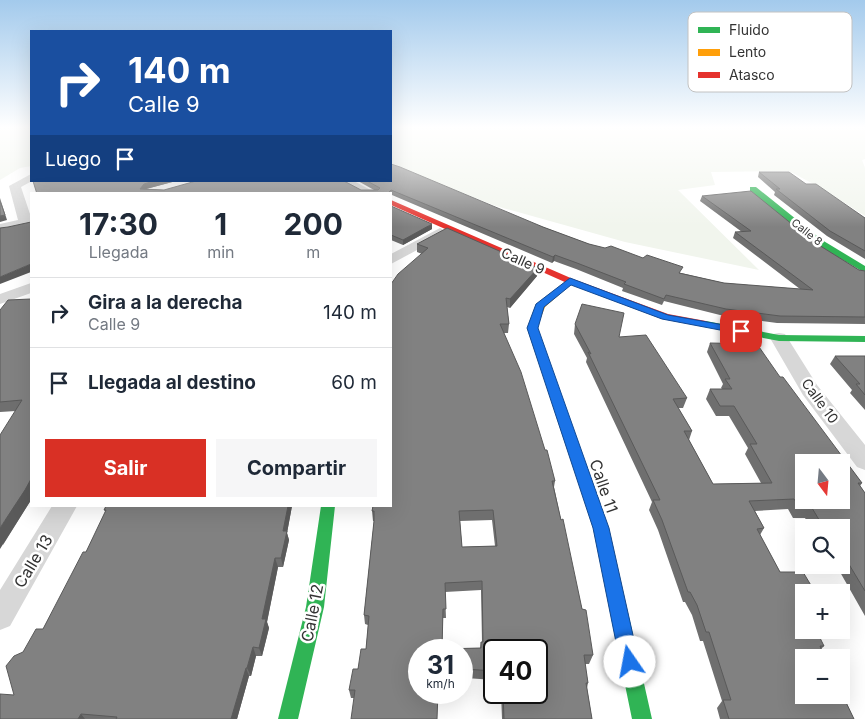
<!DOCTYPE html>
<html lang="es">
<head>
<meta charset="utf-8">
<style>
	body { margin:0; font-family:Inter,sans-serif; background:#f6f6f7; color:#1f2937; height:100vh; display:flex; flex-direction:column; font-size:19px; white-space:nowrap }
	* { box-sizing:border-box; margin:0 }
	p { font-size:16px; color:#747a83 }
	.icon { flex:none; width:28px; height:28px; fill:none; stroke:currentColor; stroke-width:2; stroke-linecap:round; stroke-linejoin:round }
	.map { position:relative; flex:1; overflow:hidden }
	.side { position:absolute; left:30px; top:192px; width:362px; height:315px; display:flex; flex-direction:column; background:#fff; border-radius:0px; box-shadow:0 5px 20px #0002 }
	.side>* { flex:none }
	.banner { position:absolute; left:30px; top:30px; width:362px; height:152px; border-radius:0px; box-shadow:0 5px 20px #0002; background:#1a4fa0; color:#fff; overflow:hidden }
	.needle { width:32px; rotate:164deg }
	.controls { position:absolute; left:795px; top:454px; display:grid; gap:10px }
	.controls a { display:grid; place-items:center; width:55px; height:55px; border-radius:0px; background:#fff; box-shadow:0 5px 20px #0002; font-size:25px }
	.speed { position:absolute; left:408px; top:639px; display:flex; gap:10px; font-size:25px; font-weight:700; text-align:center }
	.speed>* { display:grid; place-content:center; width:65px; height:65px; border-radius:50%; background:#fff; box-shadow:0 5px 20px #0002; line-height:1 }
	.speed small { font-size:12px; font-weight:400 }
	.speed .limit { border:2px solid #111; border-radius:8px; background:#fff; color:#111 }
	.pin { position:absolute; display:grid; place-items:center; width:42px; height:42px; color:#fff; margin:-21px; border-radius:10px; box-shadow:0 2px 8px #0006 }
	.me { position:absolute; width:55px; margin:-28px; rotate:348deg; stroke-linejoin:round; filter:drop-shadow(0 0 4px #0008) }
	.turn { display:flex; align-items:center; gap:18px; height:105px; padding:0 15px; font-size:22px }
	.turn .icon { width:65px; height:65px; stroke-width:2.5 }
	.turn b { display:block; font-size:35px; line-height:42px }
	.then { display:flex; align-items:center; height:48px; padding:0 15px; background:#0003; gap:10px; font-size:19px }
	.eta { display:flex; justify-content:space-evenly; align-items:center; height:85px; text-align:center }
	.eta b { font-size:30px; font-weight:700; line-height:35px }
	.cta { display:flex; gap:10px; margin-top:auto; padding:10px 15px }
	.cta a { flex:1; height:58px; border-radius:0px; background:#d93025; color:#fff; font-size:20px; font-weight:700; line-height:58px; text-align:center }
	.cta a+a { background:#f6f6f7; color:#1f2937 }
	ul { padding:0; list-style:none }
	li { display:flex; align-items:center; gap:15px; height:70px; padding:0 15px; border-top:1px solid #e0e1e3 }
	li div { flex:1 }
	li b { display:block; font-size:19px }
	li em { font-style:normal }
	.map>svg:first-child { display:block }
	.green { fill:#f1f5ed }
	.lines { fill:none; stroke-linecap:round; stroke-linejoin:round }
	.street { fill:#d7d7d7; fill-rule:evenodd }
	.fast { fill:#30b455; fill-rule:evenodd }
	.slow { fill:#ff9f0a; fill-rule:evenodd }
	.jam { fill:#e5322d; fill-rule:evenodd }
	.wall { fill:#6f6f6f; fill-rule:evenodd }
	.shaded-wall { fill:#5a5a5a }
	.building { fill:#818181; stroke:#5a5a5a; fill-rule:evenodd }
	.route { fill:#1a73e8; stroke:#114b97 }
	.labels { text-anchor:middle; stroke-width:5; stroke-linejoin:round; paint-order:stroke }
	.far-street-label { font-size:11px; fill:#333; stroke:#fff }
	.street-label { font-size:14px; fill:#333; stroke:#fff }
	.near-street-label { font-size:16px; fill:#333; stroke:#fff }
	.key { fill:#fff; stroke:#c2c2c2; stroke-width:1 }
	.key-label { font-size:14px; fill:#333 }
</style>
</head>
<body>
<div class="map">
<svg width="865" height="719" viewBox="0 0 865 719">
	<rect width="100%" height="100%" fill="#fff"/>
	<!-- green -->
	<path class="green" d="M0,127H31V166L20,168L0,180Z
		M391,127H865V159L862,160L865,168V216L823,189L789,171L711,172L715,185L678,190L759,270L625,242L496,206L391,165Z"/>
	<g class="lines">
		<!-- street -->
		<path class="street" d="M31,174L32,181L21,187L31,217V225L0,232V224L18,220L9,186Z
			M338,181H354L378,194H362Z
			M440,228L447,232L445,235L391,264V254Z
			M31,283V293L0,304V294Z
			M779,333L785,334L817,385L865,445V470L857,467L803,395L770,338L773,334Z
			M52,506H77L10,626L0,630V590Z"/>
		<!-- fast -->
		<path class="fast" d="M750,187H756L822,240L865,266V273L816,244L750,191Z
			M706,321L779,335L865,336V342L779,341L702,326L701,324L702,322Z
			M321,506H335L324,607L298,719H278L306,607Z
			M620,609L626,611L629,617L652,719H632L611,617L614,611Z"/>
		<!-- slow -->
		<path class="slow" d="M570,278L575,281L545,307L537,328L609,528L629,617L626,623L620,625L614,623L611,617L593,528L527,328L536,304Z"/>
		<!-- jam -->
		<path class="jam" d="M391,200L573,279L668,314L706,321L711,324L706,327L662,319L567,283L391,205Z"/>
	</g>
	<!-- wall -->
	<path class="wall" d="M759,172L806,184L865,218V259L827,236L774,195L775,192L758,177Z
		M33,181H176L146,189L164,190H374L358,181H391L543,227L589,244L681,273L724,283L800,289L733,238L735,232H742L700,201L702,196L814,242L859,270L865,271V324L777,323L724,316L664,301L662,305L622,291L623,288L576,269L554,261L552,263L392,195L37,194Z
		M391,206L432,229L403,245L391,240Z
		M417,244L538,268L537,276L510,308L507,307L509,324L508,333H504L555,481L554,487L561,520L593,655L589,664H585L588,683L587,688L592,719H502L501,692H536L494,650V680L466,678L465,688L461,689V650L354,698H351L349,690L366,649L368,625L365,624L364,615L374,521H373L372,511L422,254L417,252ZM492,520L495,546L462,547L460,521ZM481,590L482,642H481L480,648L442,649L443,618H446L445,592Z
		M31,299V500L3,545L16,411L0,412V310Z
		M575,324L619,337L687,398L683,408H678L692,431L689,440L713,484L761,483L745,454L748,448L729,416H716L706,399L710,389H722L721,388L723,384L707,352L710,343L780,377L862,483L860,486L865,493V616L836,565H841V528H811L805,518H793L788,509L755,511L764,528L760,535L780,572L804,592V630L824,646L821,649L854,719H720L717,708L722,701L703,641H700L692,615L685,602H683L658,530L649,510L652,502L586,362L587,358L574,334Z
		M835,356H865V410L850,393L852,390L830,364Z
		M106,506H292L287,533L289,540L283,567H278L267,622L269,628L262,656H256L251,676H249L237,719H0L14,695L23,652L43,629L86,552L106,512L104,510Z"/>
	<!-- shaded-wall -->
	<path class="shaded-wall" d="M154,181H176L146,189H140L144,184Z
		M0,198L7,220L0,222Z
		M432,224V229L403,245V240Z
		M555,255L554,261L552,263L553,257Z
		M31,264V272L0,284V277Z
		M538,268L537,276L510,308V299Z
		M31,479V500L0,549V528Z
		M288,506H292L287,533L289,540L283,567L281,558L283,531Z
		M275,558L278,567L267,622L269,628L262,656L259,648L262,619Z
		M253,647L256,656L251,676L247,668Z
		M246,668L249,676L237,719H231Z
		M81,714L85,719H78Z"/>
	<!-- building -->
	<path class="building" d="M391,164L400,167L543,227L589,244L605,248L611,246L643,258L647,255L683,267L679,273L724,283L813,290L735,232L751,231L702,196L751,191L814,242L859,270L865,271V317L780,316L726,309L666,295L664,299L624,284L626,282L577,263L555,255L553,257L391,190L389,192V194H37L33,181H154L144,184L140,189L164,190L196,181H344L361,190H378L380,188L367,181H391Z
		M759,172H789L806,184H816L865,218V251L830,231L776,189H780Z
		M0,201L5,215L0,216Z
		M391,206L432,224L403,240L391,235Z
		M31,222V264L0,277V228L8,227Z
		M447,228L538,268L510,299L506,298L509,324H500L521,372L545,450H547L555,481H552L561,520L563,519L582,609L586,610L593,655H584L588,683H586L592,719H504L503,692H536V650H494V671L465,669L466,680H461V650H419V692H438L437,719H351L355,690H349L353,669H358L361,649H366L369,616L364,615L374,521V511H372L373,506H391V284L398,274L428,248L417,244ZM493,510L497,546L462,547L459,511ZM482,581L483,642H481V648L442,649L443,609H446L445,583Z
		M31,299V479L25,490L0,528V435L22,400L0,402V310L8,300Z
		M582,304L624,313L619,337L646,335L687,398L673,399L692,431H684L713,484L772,483L750,444H757L734,406H720L710,389H732L725,379H730L710,343L757,344L780,377H783L862,483H858L865,493V591L841,551V528H824L812,508H800L794,499L749,501L764,528L757,529L780,572H803L815,592H804V630H816L824,646H820L825,658H804V695H841V692L854,719H729L723,700H731L709,632H706L697,605L690,592H688L662,520L653,500H660L588,352L591,354L575,324ZM804,462H841V500H804Z
		M835,356H865V395L856,384H860Z
		M106,506H288L283,531H287L281,558H275L262,619H266L259,648L253,647L247,668H246L231,719H116L117,717L81,714L78,719H0V694L14,695L6,666L14,656L23,652L36,629H43L83,552H86L106,510H104Z"/>
	<!-- sky -->
	<linearGradient id="sky" x2="0" y2="1"><stop stop-color="#a3caec"/><stop offset="0.56" stop-color="#fff"/><stop offset="1" stop-color="#fff" stop-opacity="0"/></linearGradient>
	<rect width="865" height="227" fill="url(#sky)"/>
	<!-- route -->
	<path class="route" d="M570,278L668,315L741,328L747,331L741,334L662,319L571,285L544,307L538,328L609,528L639,662L636,668L630,671L623,668L620,662L593,528L527,328L536,304Z"/>
	<g class="labels">
		<!-- far-street labels -->
		<g class="far-street-label">
			<text transform="translate(807 232) rotate(38)" y="4">Calle 8</text>
		</g>
		<!-- street labels -->
		<g class="street-label">
			<text transform="translate(523 261) rotate(24)" y="5">Calle 9</text>
			<text transform="translate(820 401) rotate(54)" y="5">Calle 10</text>
		</g>
		<!-- near-street labels -->
		<g class="near-street-label">
			<text transform="translate(604 486) rotate(71)" y="6">Calle 11</text>
			<text transform="translate(33 561) rotate(-59)" y="6">Calle 13</text>
			<text transform="translate(312 613) rotate(-79)" y="6">Calle 12</text>
		</g>
	</g>
	<!-- legend -->
	<rect x="688" y="12" width="164" height="80" rx="8" class="key"/>
	<rect x="698" y="27" width="22" height="6" fill="#30b455"/>
	<rect x="698" y="49" width="22" height="7" fill="#ff9f0a"/>
	<rect x="698" y="72" width="22" height="6" fill="#e5322d"/>
	<g class="key-label">
		<text x="729" y="35">Fluido</text>
		<text x="729" y="57">Lento</text>
		<text x="729" y="80">Atasco</text>
	</g>
</svg>
<div class="controls">
<a><svg class="needle" viewBox="-14 -14 28 28"><path d="M0-13l5 13h-10z" fill="#e53935"/><path d="M0 13l5-13h-10z" fill="#747a83"/></svg></a>
<a><svg class="icon" aria-label="search" viewBox="0 0 24 24"><circle cx="10" cy="10" r="6"/><path d="M15 15l6 6"/></svg></a>
<a>+</a>
<a>−</a>
</div>
<div class="speed"><div>31<small>km/h</small></div><div class="limit">40</div></div>
<div class="pin" style="left:741px;top:331px;background:#d93025"><svg class="icon" aria-label="arrive" viewBox="0 0 24 24"><path d="M6 21V4h12l-3 4 3 4H6"/></svg></div>
<svg class="me" style="left:630px;top:662px" viewBox="-20 -20 40 40"><circle r="19" fill="#fff"/><path d="M0-13L10 11 0 6-10 11z" fill="#1a73e8"/></svg>
<div class="banner">
<div class="turn"><svg class="icon" aria-label="right" viewBox="0 0 24 24"><path d="M7 20v-9h11M14 6l5 5-5 5"/></svg><div><b>140 m</b>Calle 9</div></div>
<div class="then">Luego<svg class="icon" aria-label="arrive" viewBox="0 0 24 24"><path d="M6 21V4h12l-3 4 3 4H6"/></svg></div>
</div>
<section class="side">
<div class="eta">
<div><b>17:30</b><p>Llegada</p></div>
<div><b>1</b><p>min</p></div>
<div><b>200</b><p>m</p></div>
</div>
<ul>
<li><svg class="icon" aria-label="right" viewBox="0 0 24 24"><path d="M7 20v-9h11M14 6l5 5-5 5"/></svg><div><b>Gira a la derecha</b><p>Calle 9</p></div><em>140 m</em></li>
<li><svg class="icon" aria-label="arrive" viewBox="0 0 24 24"><path d="M6 21V4h12l-3 4 3 4H6"/></svg><div><b>Llegada al destino</b></div><em>60 m</em></li>
</ul>
<div class="cta"><a>Salir</a><a>Compartir</a></div>
</section>
</div>
</body>
</html>
